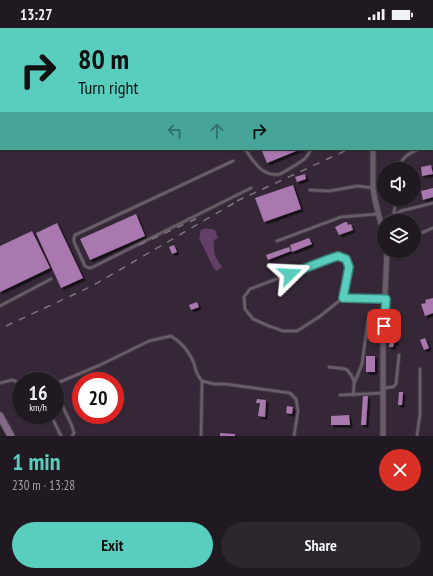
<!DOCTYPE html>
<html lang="en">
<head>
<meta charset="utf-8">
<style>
	body { margin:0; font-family:"PT Sans Narrow",sans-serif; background:#2d262e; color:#f1f3f6; height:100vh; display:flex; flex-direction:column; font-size:15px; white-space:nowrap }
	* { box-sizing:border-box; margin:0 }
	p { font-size:13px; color:#a2a0a5 }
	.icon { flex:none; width:22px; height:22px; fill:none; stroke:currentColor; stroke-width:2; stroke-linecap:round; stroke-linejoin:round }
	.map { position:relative; height:408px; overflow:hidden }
	.side { display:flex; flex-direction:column; background:#201921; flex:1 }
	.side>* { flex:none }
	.guide { position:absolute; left:0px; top:0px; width:433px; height:122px; box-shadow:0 1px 3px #0004,0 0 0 1px #3d383f; background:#59cebe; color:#111; overflow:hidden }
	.buttons { position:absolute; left:377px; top:134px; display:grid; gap:8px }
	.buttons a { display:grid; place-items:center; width:44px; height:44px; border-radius:50%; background:#201921; box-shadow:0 1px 3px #0004,0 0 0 1px #3d383f; font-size:20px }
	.speed { position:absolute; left:12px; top:344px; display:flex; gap:8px; font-size:20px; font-weight:700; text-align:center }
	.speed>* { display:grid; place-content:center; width:52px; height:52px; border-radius:50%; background:#201921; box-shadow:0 1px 3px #0004,0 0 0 1px #3d383f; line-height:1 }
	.speed small { font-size:10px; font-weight:400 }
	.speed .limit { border:6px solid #d22; background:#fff; color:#111 }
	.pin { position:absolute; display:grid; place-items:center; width:34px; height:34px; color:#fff; margin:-17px; border-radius:8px; box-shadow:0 2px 6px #0006 }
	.me { position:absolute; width:44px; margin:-22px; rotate:69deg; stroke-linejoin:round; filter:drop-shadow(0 0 3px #0008) }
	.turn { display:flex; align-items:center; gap:14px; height:84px; padding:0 12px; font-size:18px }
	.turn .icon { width:52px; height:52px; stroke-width:2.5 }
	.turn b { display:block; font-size:28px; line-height:34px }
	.lanes { display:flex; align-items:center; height:38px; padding:0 12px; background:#0003; justify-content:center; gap:20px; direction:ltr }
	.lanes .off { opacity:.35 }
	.round { display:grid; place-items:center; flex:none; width:42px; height:42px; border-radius:21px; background:#2d262e }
	.overview { display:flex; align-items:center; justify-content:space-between; height:68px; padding:0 12px }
	h1 { font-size:24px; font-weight:700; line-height:30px; color:#59cebe }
	.cta { display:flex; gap:8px; margin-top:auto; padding:8px 12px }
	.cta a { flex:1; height:46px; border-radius:24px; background:#59cebe; color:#111; font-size:16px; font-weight:700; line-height:46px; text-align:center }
	.cta a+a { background:#2d262e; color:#f1f3f6 }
	.status { display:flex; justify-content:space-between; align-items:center; height:28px; padding:0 20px; background:#201921; direction:ltr }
	.status svg { height:11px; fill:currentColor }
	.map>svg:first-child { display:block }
	.built { fill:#352737; fill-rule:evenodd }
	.green { fill:#633e67 }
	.building { fill:#a978ae; filter:url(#shadow) }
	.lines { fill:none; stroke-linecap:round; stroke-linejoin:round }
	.lane-casing { stroke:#463e47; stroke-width:4.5 }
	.street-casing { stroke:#463e47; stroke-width:7 }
	.secondary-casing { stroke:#463e47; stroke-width:9 }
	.lane { stroke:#685d69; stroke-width:2.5 }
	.street { stroke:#685d69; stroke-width:5 }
	.secondary { stroke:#836986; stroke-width:7 }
	.rail { stroke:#7c737d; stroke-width:1.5; stroke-dasharray:7 7; stroke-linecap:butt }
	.route-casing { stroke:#3a867c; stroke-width:10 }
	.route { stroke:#59cebe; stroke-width:7 }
</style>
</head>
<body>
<div class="status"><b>13:27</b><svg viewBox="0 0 49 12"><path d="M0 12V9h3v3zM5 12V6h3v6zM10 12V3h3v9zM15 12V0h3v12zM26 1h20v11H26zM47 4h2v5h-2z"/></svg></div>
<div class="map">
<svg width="433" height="408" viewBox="0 0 433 408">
	<defs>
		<filter id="shadow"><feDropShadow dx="2.5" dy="2.5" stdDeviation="0" flood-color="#0009"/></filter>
	</defs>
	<rect width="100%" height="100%" fill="#2b212c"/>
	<!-- built -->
	<path class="built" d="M0,0H433V408H10L0,385ZM1,1H432V121H1ZM384,141H414V171H384ZM384,193H414V223H384ZM21,353H55V387H21ZM81,353H115V387H81Z"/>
	<!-- green -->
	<path class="green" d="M205,200L215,202L218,210L214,212C213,225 215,229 222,239L217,243L214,241L199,210L201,202Z"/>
	<!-- building -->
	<path class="building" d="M261,121H301L267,135Z
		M431,137L433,146L422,148L421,139Z
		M305,146L306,151L297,154L295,149Z
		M293,157L301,181L264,194L255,170Z
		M433,160V169L423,172L421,163Z
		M136,186L145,208L90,232L80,211Z
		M345,194H347L348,197L351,196L353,202L339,207L335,199Z
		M57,195L83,250L61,260L36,205Z
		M32,203L50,240L0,264V218Z
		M309,210L312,216L292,224L290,217Z
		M174,217L177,224L172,226L169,219Z
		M289,219L291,223L268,232L266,227Z
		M433,270V285L425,288L421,276L426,275L425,272Z
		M197,274L199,279L191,282L189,277Z
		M390,309H396V315H394L393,319H389Z
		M425,310L429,320L424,322L420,312Z
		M366,328H375V344H366Z
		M399,364H403L402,377H398Z
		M363,367L368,368L366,397H361Z
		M257,371L266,372L265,389L258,388L260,375H256Z
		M287,378L293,379L292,386L286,385Z
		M349,387L350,397H331V388Z
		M220,405L235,406V408H220Z"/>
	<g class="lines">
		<!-- lane casing -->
		<g class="lane-casing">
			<path id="lane" d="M243,0V1
				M178,1L180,0
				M420,1L421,0
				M0,62L1,64
				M0,81L1,80
				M432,117H433
				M245,121C253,133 263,150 280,146C285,144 290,140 294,138C303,132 307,131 311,121
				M233,133L75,207L74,210V214L85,238C89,241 91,240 95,238L251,160
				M398,141C402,129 408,126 419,121
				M310,162L329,163L358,158L373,160
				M394,185L396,171
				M386,193L387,190L401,183L433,175
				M414,208L433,200
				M277,213L341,189L378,186
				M343,270L349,239L346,231L338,228L329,231L250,261L244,269L245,281L253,291L269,298L283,303H297L319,289L343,270L385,271
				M0,278L51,251
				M329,339L346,341C355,350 355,354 353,367
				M0,355L12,352L21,355
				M55,356L100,337L149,313L171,308C181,314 188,322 193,333C195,337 195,342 197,345C198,348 200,351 202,353L214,356H225L290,365L296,371L298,383L294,408
				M354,356L362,336L368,292
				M384,360L393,359L396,356L399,327
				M55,362L72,398L74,405L72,408
				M340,367L383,365
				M51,387L61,408
				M201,408L202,353
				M417,408L420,386V341"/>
		</g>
		<!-- street casing -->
		<g class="street-casing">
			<path id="street" d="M432,96H433
				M373,121V160L375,172L384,208
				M383,408V311L387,223"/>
		</g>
		<!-- secondary casing -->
		<g class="secondary-casing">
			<path id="secondary" d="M0,388L11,408"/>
		</g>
		<!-- lane -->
		<use href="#lane" class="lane"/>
		<!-- street -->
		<use href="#street" class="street"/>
		<!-- secondary -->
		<use href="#secondary" class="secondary"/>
		<!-- rail -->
		<path class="rail" d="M432,93H433
			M237,173L349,121
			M139,217L198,190
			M6,298L92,258L241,171"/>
	</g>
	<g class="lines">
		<!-- route casing -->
		<g class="route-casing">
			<path id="route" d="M290,246L329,231L338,228L346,231L349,239L343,270L386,271L384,298"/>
		</g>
		<!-- route -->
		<use href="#route" class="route"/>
	</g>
</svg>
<div class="buttons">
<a><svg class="icon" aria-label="sound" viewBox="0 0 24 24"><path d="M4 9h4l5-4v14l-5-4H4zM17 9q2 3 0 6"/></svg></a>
<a><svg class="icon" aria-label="layers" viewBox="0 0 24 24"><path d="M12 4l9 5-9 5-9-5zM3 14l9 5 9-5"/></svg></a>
</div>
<div class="speed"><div>16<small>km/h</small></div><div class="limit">20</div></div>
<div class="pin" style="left:384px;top:298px;background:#d93025"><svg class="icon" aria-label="arrive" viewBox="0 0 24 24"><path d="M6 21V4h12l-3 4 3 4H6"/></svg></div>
<svg class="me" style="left:290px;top:246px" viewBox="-20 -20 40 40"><path d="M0-17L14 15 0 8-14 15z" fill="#59cebe" stroke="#fff" stroke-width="4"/></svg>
<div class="guide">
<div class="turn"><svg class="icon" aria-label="right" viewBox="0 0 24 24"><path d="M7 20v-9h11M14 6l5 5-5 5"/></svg><div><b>80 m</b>Turn right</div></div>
<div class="lanes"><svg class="icon off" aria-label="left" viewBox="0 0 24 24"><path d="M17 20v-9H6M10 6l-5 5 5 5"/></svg><svg class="icon off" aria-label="ahead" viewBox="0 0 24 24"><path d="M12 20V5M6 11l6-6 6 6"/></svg><svg class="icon" aria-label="right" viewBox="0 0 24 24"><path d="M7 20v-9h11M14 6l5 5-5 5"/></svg></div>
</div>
</div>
<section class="side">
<div class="overview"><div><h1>1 min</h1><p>230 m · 13:28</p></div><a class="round" style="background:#d93025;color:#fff"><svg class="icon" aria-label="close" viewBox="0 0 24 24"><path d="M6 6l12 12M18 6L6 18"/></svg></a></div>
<div class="cta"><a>Exit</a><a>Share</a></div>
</section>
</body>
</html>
